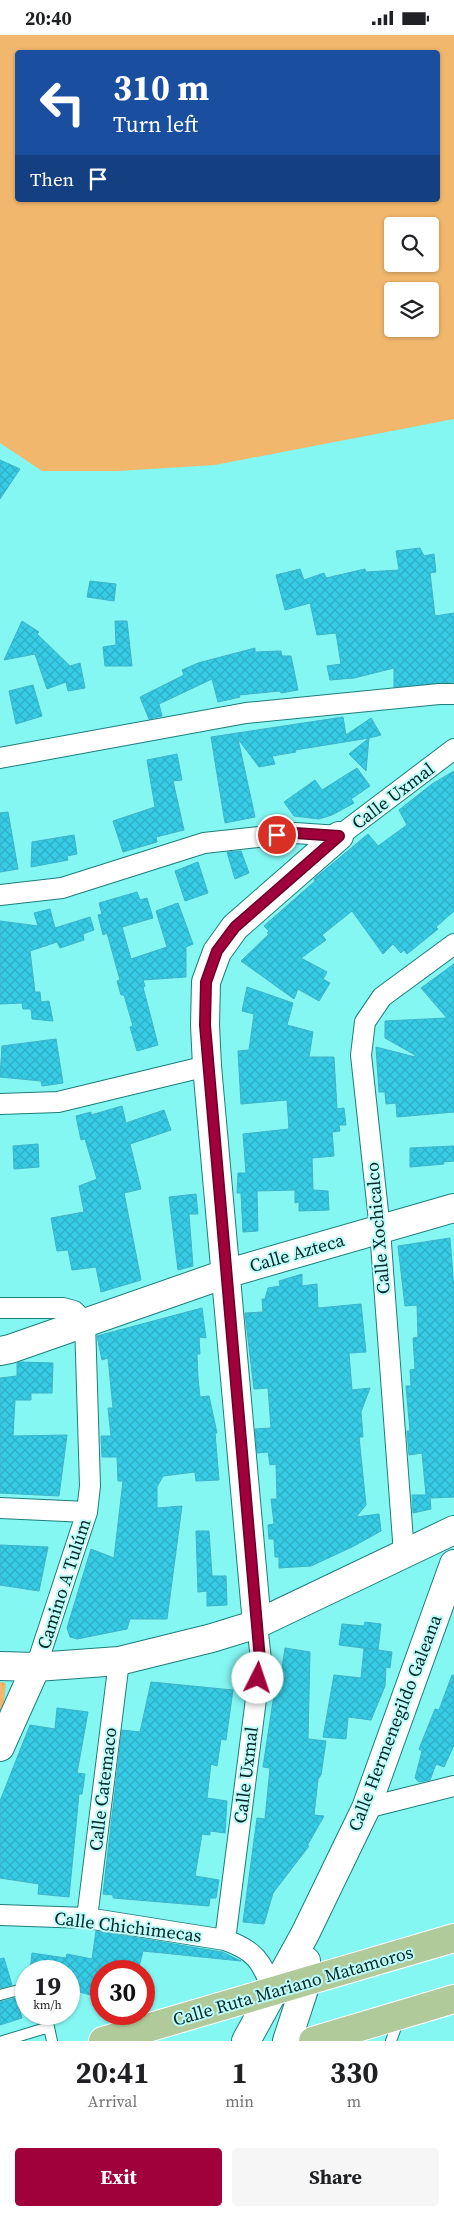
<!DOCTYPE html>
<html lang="en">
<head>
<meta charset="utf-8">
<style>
	body { margin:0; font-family:"Source Serif 4",serif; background:#f6f6f6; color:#202124; height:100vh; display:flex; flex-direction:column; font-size:19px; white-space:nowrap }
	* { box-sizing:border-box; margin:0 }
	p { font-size:16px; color:#757577 }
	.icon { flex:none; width:28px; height:28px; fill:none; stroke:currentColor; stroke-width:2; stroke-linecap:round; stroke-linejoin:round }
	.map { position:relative; height:2006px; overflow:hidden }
	.details { display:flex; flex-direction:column; background:#fff; flex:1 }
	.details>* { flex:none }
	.hud { position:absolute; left:15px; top:15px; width:425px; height:152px; border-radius:5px; box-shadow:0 1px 4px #0004; background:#1a4fa0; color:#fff; overflow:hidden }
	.controls { position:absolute; left:384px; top:182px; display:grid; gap:10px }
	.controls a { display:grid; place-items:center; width:55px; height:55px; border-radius:5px; background:#fff; box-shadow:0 1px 4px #0004; font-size:25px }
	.speed { position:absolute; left:15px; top:1925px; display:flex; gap:10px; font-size:25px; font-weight:700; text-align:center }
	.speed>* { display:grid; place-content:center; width:65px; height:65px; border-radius:50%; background:#fff; box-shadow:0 1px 4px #0004; line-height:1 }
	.speed small { font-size:12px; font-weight:400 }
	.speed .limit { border:8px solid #d22; background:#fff; color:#111 }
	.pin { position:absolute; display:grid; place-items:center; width:42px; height:42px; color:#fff; margin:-21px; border:2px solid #fff; border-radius:50%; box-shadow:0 1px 5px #0007 }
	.me { position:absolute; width:55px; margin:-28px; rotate:4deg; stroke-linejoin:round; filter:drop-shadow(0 0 4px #0008) }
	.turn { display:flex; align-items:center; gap:18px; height:105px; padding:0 15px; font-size:22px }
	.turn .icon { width:65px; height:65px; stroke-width:2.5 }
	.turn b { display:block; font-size:35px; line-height:42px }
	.then { display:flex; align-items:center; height:48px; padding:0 15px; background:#0003; gap:10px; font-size:19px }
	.eta { display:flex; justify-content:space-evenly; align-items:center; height:85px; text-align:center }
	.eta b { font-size:30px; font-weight:700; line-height:35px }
	.primary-button { display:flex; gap:10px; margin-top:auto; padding:10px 15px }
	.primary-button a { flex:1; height:58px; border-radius:5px; background:#a1013a; color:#fff; font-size:20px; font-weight:700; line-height:58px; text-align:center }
	.primary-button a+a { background:#f6f6f6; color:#202124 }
	.status { display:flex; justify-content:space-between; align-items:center; height:35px; padding:0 25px; background:#fff; direction:ltr }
	.status svg { height:14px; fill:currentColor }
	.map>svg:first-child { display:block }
	.green { fill:#f1b76c; fill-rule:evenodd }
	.park { fill:url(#park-crowns) }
	.building { fill:url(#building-cross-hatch); stroke:#3eb3c8 }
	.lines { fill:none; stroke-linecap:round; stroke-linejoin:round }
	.lane-casing { stroke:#1d7e7b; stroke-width:12 }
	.street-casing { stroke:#1d7e7b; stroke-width:22 }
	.secondary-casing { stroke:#1d7e7b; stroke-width:30 }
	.primary-casing { stroke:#fff; stroke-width:30 }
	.lane { stroke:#fff; stroke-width:10 }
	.street { stroke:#fff; stroke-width:20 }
	.secondary { stroke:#fff; stroke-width:28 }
	.primary { stroke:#b0ca9a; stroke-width:28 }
	.route-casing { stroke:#690126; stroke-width:12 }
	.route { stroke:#a1013a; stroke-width:9 }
	.labels { text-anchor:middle; stroke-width:4; stroke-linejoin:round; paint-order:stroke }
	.street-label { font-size:18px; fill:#002726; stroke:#bdfcf9 }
</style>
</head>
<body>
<div class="status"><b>20:40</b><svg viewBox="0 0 49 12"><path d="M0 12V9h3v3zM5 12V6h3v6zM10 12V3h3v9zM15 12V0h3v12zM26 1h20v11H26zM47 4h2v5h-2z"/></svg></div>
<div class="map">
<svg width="454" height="2006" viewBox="0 0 454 2006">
	<defs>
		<pattern id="park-crowns" width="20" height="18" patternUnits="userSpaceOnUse" patternTransform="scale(1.25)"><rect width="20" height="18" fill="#f1b76c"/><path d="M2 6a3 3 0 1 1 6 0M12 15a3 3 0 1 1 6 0" fill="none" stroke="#cd9d5d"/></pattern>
		<pattern id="building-cross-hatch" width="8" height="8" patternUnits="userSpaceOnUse" patternTransform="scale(1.25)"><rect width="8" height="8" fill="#36cce6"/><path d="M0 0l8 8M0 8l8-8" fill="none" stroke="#2eafc5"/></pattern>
	</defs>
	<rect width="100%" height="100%" fill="#84f7f3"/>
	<!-- green -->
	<path class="green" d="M0,0H454V384L215,430L118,436H42L0,408ZM18,18H438V165H18ZM392,191H430V229H392ZM392,256H430V294H392Z"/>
	<!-- park -->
	<path class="park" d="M0,1647L6,1648L4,1667L7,1669L0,1684Z"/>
	<!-- building -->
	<path class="building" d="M0,425L20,434L0,464Z
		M420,513L424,521L434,519L436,537L430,538L435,581L454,578V647L394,652V633L354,643L330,645L327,631L341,629L336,598L317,600L310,568L285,575L276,540L300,534L304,545L324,538L326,543L365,534L366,537L399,535L396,516Z
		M90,546L116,549L114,566L87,562Z
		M22,586L39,597L37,599L70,631L80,628L85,653L68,656L66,647L47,654L35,619L4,625Z
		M115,586H127L132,631H105L103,612L116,610Z
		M255,613V617L281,616L282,621H291L298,655L281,658L280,656L239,660L240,662L218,667L212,644L159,669L162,681L149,684L140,662L184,640L182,635L198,628Z
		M33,650L42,681L16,689L9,656Z
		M343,682L346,700L371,683L381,700L369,703L366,736L349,719L369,703L295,715L296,717L272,721L275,729L259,732L238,704L255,782L225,788L211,702Z
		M177,719L182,745L173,746L184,795L156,802L157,807L123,817L113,786L155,772L147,725Z
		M357,733L370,751L351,764L354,768L332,780L319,784L294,781L284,767L315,745L322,755Z
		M454,736V876L436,892L438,894L407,919L404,915L401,918L393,909L383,919L352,876L322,900L326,905L301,923L327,937L323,944L330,948L319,966L298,954L294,964L241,926L269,899L267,898L269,896L264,891L315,846L314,844L368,799L378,811L407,790L399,775L432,749Z
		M8,777L18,834L0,837V778Z
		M74,800L77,819L67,821L68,825L31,832L32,807Z
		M241,816L249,838L235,844L227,817Z
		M198,827L208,858L185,866L175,836Z
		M137,857L140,865L147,863L153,883L122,892L131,924L167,912L156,876L178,868L193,909L186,912V942L143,945L145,951L143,952L158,1010L137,1016L130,992L133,991L124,960H121L117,946L120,945L107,898L103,900L98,880L102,879L99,868Z
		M50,874L55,893L90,882L94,895L83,899L84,905L60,913L57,907L30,916L35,957H40L41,967L49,966L53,986L32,984L31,974H23L22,968L0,969V886L38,891L34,878Z
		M454,929V1077L397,1082L396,1068L386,1069L385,1057H379L376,1012L415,1022V1020L385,1003V986L447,983L421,953Z
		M247,952L293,968L287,990L313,997L309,1022H334L337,1074L344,1073L346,1090H339L340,1096L332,1097L334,1121L312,1123L313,1155L328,1156L329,1175L299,1176V1167L295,1168V1155L257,1156L258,1196L243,1197L241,1158H237L238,1138H246L243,1099L289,1094L287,1065L241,1069L238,1016L249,1015L254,979L242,976Z
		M56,1004L63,1048L42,1051L41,1046L0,1042L2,1011Z
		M122,1071L126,1088L164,1075L171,1095L130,1109L141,1154L124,1158L141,1245L101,1257L96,1232L72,1235L68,1215L57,1216L51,1183L84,1177L79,1151L97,1144L85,1104L81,1105L76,1081L91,1077V1080Z
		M38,1109L39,1132L14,1134L13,1111Z
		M454,1111V1126L443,1127L444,1129L410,1132V1113Z
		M196,1159L198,1179H189L193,1231L178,1235L169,1162Z
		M450,1203L454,1254V1462L430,1463L431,1474L413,1478L412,1460H426L422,1418L409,1420L407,1396H410L406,1351H411L410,1335L415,1334L413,1303L418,1302L417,1270L405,1271L398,1211Z
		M302,1239V1251L317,1249L318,1273L361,1269L366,1317L349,1318L352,1355L370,1353L361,1377L363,1402H359L366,1470L356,1482L379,1479L381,1496L352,1512L311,1531L279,1533V1522H275L274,1504H269L268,1490L274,1489L271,1464H277L276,1429L270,1430L268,1417L257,1418L255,1394L271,1393L268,1353L254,1354L245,1278L263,1277L262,1264H265L268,1253L280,1251L279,1246Z
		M202,1273L206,1303L199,1302L200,1319H197L198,1343L200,1362L209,1361L217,1398H215L219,1445L196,1446L195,1437L163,1441L157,1452V1473L182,1471L167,1584H130L127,1594L77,1604L70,1602L67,1593L91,1514L114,1523L123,1446H118L117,1422H102L101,1401H111L108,1373H113L108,1323L102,1325L97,1301Z
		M20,1327L53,1328L52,1358H31V1365H15L13,1401L67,1400L59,1461L0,1458V1343L17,1341V1328Z
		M196,1496H209L212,1541H226L227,1570L207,1571V1556L198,1557Z
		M0,1510L48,1512L39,1556L0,1550Z
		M365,1587L381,1589L378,1615L339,1610L342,1589L364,1591Z
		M285,1613L310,1617L308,1704L326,1706L321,1740L318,1744L314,1780L324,1781L307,1811H309L273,1858L264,1889L243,1887L257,1783L265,1784L270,1733L263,1732L275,1653H279Z
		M364,1613L392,1617L390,1633L386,1632L385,1651L371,1685L348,1682L346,1704L323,1702L334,1640L361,1643Z
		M452,1640H454V1710L444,1732L436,1729L430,1745L419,1747L415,1743L422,1716L419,1714L435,1674L439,1675Z
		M151,1647L233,1655L226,1705L221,1704L217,1731L211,1729L207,1763L227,1766L225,1798L210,1796V1800L202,1799L195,1841L219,1845L216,1863H210L209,1871L113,1863V1860L103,1859L122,1695L140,1697Z
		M57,1673L88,1677L77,1738L85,1739L82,1759H79L69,1862L38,1859L39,1849L0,1843V1766L30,1690L55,1694Z
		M96,1896L222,1917L241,1926L143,1916L138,1936H101V1963L69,1954V1936H30L32,1918L66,1923L67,1919L92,1924Z
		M4,1923L12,1950L0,1953V1924Z
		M16,1963L22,1983L0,1990V1967Z"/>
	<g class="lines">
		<!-- lane casing -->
		<g class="lane-casing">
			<path id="lane" d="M0,1960L19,1955H26
				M46,1979L52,2006
				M3,2006L49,1992
				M391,2006L399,1984"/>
		</g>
		<!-- street casing -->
		<g class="street-casing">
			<path id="street" d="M0,723L246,678L439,659H454
				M0,860L62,853L204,808L295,798L339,801L454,714
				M0,1069L58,1067L207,1031
				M0,1273H63L74,1276L85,1287L90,1451L87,1477L36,1632
				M0,1473L87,1477
				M404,1519L380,1195L361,1020L365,987L382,962L454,909
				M366,1773L454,1751
				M0,1880L87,1883L225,1905C257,1916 261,1927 274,1957
				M87,1883L119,1626
				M225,1905L261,1625L257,1589"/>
		</g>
		<!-- secondary casing -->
		<g class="secondary-casing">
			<path id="secondary" d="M0,1316L10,1314L225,1239L454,1173
				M257,1589L207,1031L205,990L206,947L217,917L235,892L339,801
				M0,1631L36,1632L119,1626L212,1603L257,1589L454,1495
				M0,1712L36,1632
				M246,2006L305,1899L366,1773L454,1529
				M287,2006L306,1948V1926"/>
		</g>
		<!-- primary casing -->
		<g class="primary-casing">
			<path id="primary" d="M103,2006L454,1903
				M313,2006L454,1964"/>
		</g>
		<!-- lane -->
		<use href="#lane" class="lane"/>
		<!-- street -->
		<use href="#street" class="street"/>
		<!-- secondary -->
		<use href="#secondary" class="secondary"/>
		<!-- primary -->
		<use href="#primary" class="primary"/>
	</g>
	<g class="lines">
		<!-- route casing -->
		<g class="route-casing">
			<path id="route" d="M258,1643L260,1625L205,990L206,947L217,916L235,892L339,801L295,798L277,800"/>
		</g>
		<!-- route -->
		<use href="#route" class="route"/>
	</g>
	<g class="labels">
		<!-- street labels -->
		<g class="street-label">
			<text transform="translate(393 761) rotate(-37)" y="6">Calle Uxmal</text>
			<text transform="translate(378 1193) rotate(-95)" y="6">Calle Xochicalco</text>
			<text transform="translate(297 1218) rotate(-16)" y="6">Calle Azteca</text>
			<text transform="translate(64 1549) rotate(-72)" y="6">Camino A Tulúm</text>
			<text transform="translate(395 1688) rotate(-69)" y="6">Calle Hermenegildo Galeana</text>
			<text transform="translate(246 1740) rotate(-83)" y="6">Calle Uxmal</text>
			<text transform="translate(103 1754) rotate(-83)" y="6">Calle Catemaco</text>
			<text transform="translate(128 1892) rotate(7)" y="6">Calle Chichimecas</text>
			<text transform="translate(293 1951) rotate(-16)" y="6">Calle Ruta Mariano Matamoros</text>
		</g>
	</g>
</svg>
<div class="controls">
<a><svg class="icon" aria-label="search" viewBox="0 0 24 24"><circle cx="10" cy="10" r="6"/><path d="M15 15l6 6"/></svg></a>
<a><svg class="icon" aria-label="layers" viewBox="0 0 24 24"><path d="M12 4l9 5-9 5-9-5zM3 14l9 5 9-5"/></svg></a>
</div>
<div class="speed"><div>19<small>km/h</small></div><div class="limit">30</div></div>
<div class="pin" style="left:277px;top:800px;background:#d93025"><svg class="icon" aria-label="arrive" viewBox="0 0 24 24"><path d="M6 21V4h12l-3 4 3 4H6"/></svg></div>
<svg class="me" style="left:258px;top:1643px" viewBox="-20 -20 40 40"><circle r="19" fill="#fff"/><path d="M0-13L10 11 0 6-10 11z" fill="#a1013a"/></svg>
<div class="hud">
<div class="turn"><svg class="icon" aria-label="left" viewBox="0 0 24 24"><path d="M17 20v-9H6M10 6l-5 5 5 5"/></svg><div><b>310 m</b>Turn left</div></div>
<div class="then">Then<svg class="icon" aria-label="arrive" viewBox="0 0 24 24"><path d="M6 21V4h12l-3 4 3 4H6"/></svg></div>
</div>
</div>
<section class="details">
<div class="eta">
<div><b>20:41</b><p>Arrival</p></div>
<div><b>1</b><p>min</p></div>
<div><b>330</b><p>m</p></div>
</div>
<div class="primary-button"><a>Exit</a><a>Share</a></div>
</section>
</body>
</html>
